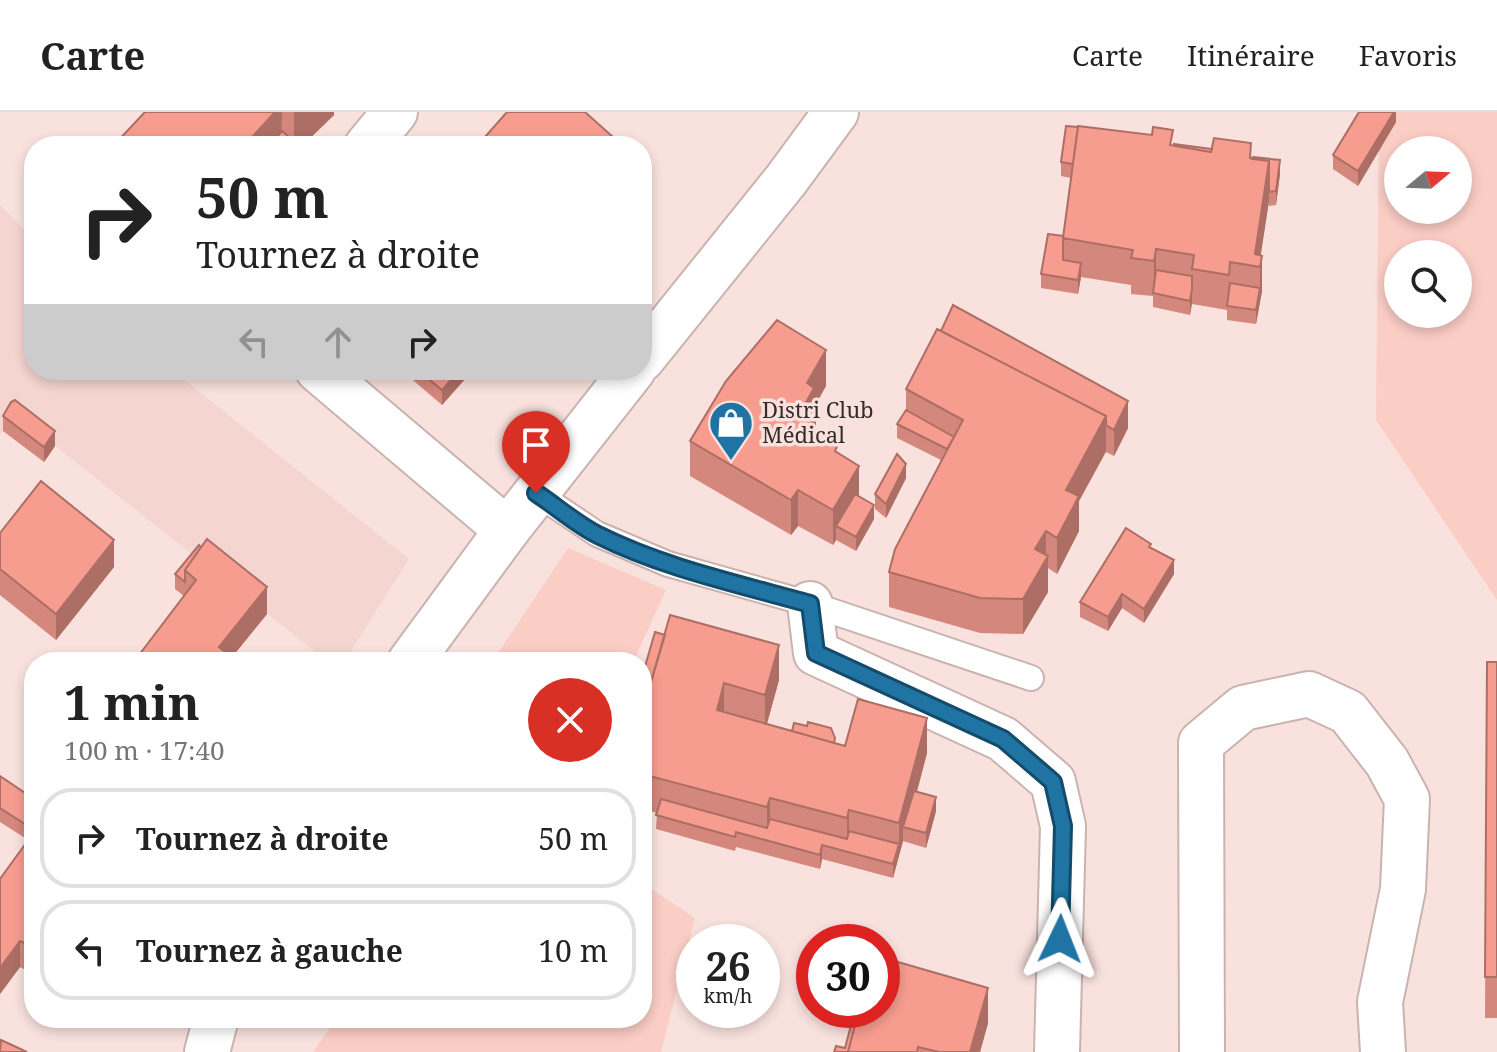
<!DOCTYPE html>
<html lang="fr">
<head>
<meta charset="utf-8">
<style>
	body { margin:0; font-family:"Noto Serif",serif; background:#f2f2f2; color:#222; height:100vh; display:flex; flex-direction:column; font-size:30px; white-space:nowrap }
	* { box-sizing:border-box; margin:0 }
	p { font-size:26px; color:#767676 }
	.icon { flex:none; width:44px; height:44px; fill:none; stroke:currentColor; stroke-width:2; stroke-linecap:round; stroke-linejoin:round }
	.map { position:relative; flex:1; overflow:hidden }
	.details { position:absolute; left:24px; top:540px; width:628px; height:376px; display:flex; flex-direction:column; background:#fff; border-radius:32px; box-shadow:0 4px 12px #0003 }
	.details>* { flex:none }
	.top-card { position:absolute; left:24px; top:24px; width:628px; height:244px; border-radius:32px; box-shadow:0 4px 12px #0003; background:#fff; color:#222; overflow:hidden }
	.needle { width:52px; rotate:71deg }
	.fabs { position:absolute; left:1384px; top:24px; display:grid; gap:16px }
	.fabs a { display:grid; place-items:center; width:88px; height:88px; border-radius:50%; background:#fff; box-shadow:0 4px 12px #0003; font-size:40px }
	.speed { position:absolute; left:676px; top:812px; display:flex; gap:16px; font-size:40px; font-weight:700; text-align:center }
	.speed>* { display:grid; place-content:center; width:104px; height:104px; border-radius:50%; background:#fff; box-shadow:0 4px 12px #0003; line-height:1 }
	.speed small { font-size:20px; font-weight:400 }
	.speed .limit { border:12px solid #d22; background:#fff; color:#111 }
	.pin { position:absolute; display:grid; place-items:center; width:68px; height:68px; color:#fff; margin:-82px -34px; border-radius:50% 50% 50% 0; rotate:-45deg; box-shadow:0 0 8px #0007 }
	.pin .icon { rotate:45deg }
	.me { position:absolute; width:88px; margin:-44px; rotate:2deg; stroke-linejoin:round; filter:drop-shadow(0 0 6px #0008) }
	.turn { display:flex; align-items:center; gap:28px; height:168px; padding:0 40px; font-size:36px }
	.turn .icon { width:104px; height:104px; stroke-width:2.5 }
	.turn b { display:block; font-size:56px; line-height:68px }
	.lanes { display:flex; align-items:center; height:76px; padding:0 40px; background:#0003; justify-content:center; gap:40px; direction:ltr }
	.lanes .off { opacity:.35 }
	.round { display:grid; place-items:center; flex:none; width:84px; height:84px; border-radius:42px; background:#f2f2f2 }
	.overview { display:flex; align-items:center; justify-content:space-between; height:136px; padding:0 40px }
	h1 { font-size:48px; font-weight:700; line-height:60px }
	ul { padding:0; list-style:none }
	li { display:flex; align-items:center; gap:24px; height:100px; margin:0 16px 12px; padding:0 24px; border:4px solid #e0e0e0; border-radius:32px }
	li div { flex:1 }
	li b { display:block; font-size:30px }
	li em { font-style:normal }
	header { display:flex; align-items:center; gap:48px; box-sizing:border-box; height:112px; padding:0 40px; background:#fff; border-bottom:2px solid #e0e0e0 }
	header strong { font-size:38px }
	nav { display:flex; gap:44px; margin-inline-start:auto; font-size:28px }
	.map>svg:first-child { display:block }
	.built { fill:#f4d5d0 }
	.green { fill:#facdc5; fill-rule:evenodd }
	.lines { fill:none; stroke-linecap:round; stroke-linejoin:round }
	.lane-casing { stroke:#c9b3af; stroke-width:28 }
	.street-casing { stroke:#c9b3af; stroke-width:48 }
	.secondary-casing { stroke:#c9b3af; stroke-width:48 }
	.lane { stroke:#fff; stroke-width:24 }
	.street { stroke:#fff; stroke-width:44 }
	.secondary { stroke:#fff; stroke-width:44 }
	.wall { fill:#d4877c }
	.shaded-wall { fill:#ac6e65 }
	.building { fill:#f69d90; stroke:#ac6e65; stroke-width:2 }
	.route-casing { stroke:#144b6b; stroke-width:20 }
	.route { stroke:#1f74a4; stroke-width:14 }
	.labels { text-anchor:middle; stroke-width:7; stroke-linejoin:round; paint-order:stroke }
	.poi-label { font-size:22px; fill:#352d2b; stroke:#f9e2de; text-anchor:start }
</style>
</head>
<body>
<header>
<strong>Carte</strong>
<nav><a>Carte</a><a>Itinéraire</a><a>Favoris</a></nav>
</header>
<div class="map">
<svg width="1497" height="940" viewBox="0 0 1497 940">
	<rect width="100%" height="100%" fill="#f9e2de"/>
	<!-- built -->
	<path class="built" d="M0,93L34,127V258H172L409,447L344,550H328L15,302L11,305L0,323Z"/>
	<!-- green -->
	<path class="green" d="M1379,0H1497V488L1376,308ZM1398,38H1458V98H1398ZM1398,142H1458V202H1398Z
		M568,436L666,478L633,550H492Z
		M642,771L695,806L661,940H313L337,906H642Z"/>
	<g class="lines">
		<!-- lane casing -->
		<g class="lane-casing">
			<path id="lane" d="M536,381L597,422L668,452L810,492L1031,566"/>
		</g>
		<!-- street casing -->
		<g class="street-casing">
			<path id="street" d="M367,34L395,0
				M318,258L507,418
				M810,492L816,541L1003,627L1053,670L1063,714L1057,940
				M1202,940L1201,631L1243,596L1309,582L1348,600L1387,650L1407,687L1403,777L1380,890L1383,940"/>
		</g>
		<!-- secondary casing -->
		<g class="secondary-casing">
			<path id="secondary" d="M642,247L786,68L836,0
				M410,550L507,418L633,258
				M207,940L216,906"/>
		</g>
		<!-- lane -->
		<use href="#lane" class="lane"/>
		<!-- street -->
		<use href="#street" class="street"/>
		<!-- secondary -->
		<use href="#secondary" class="secondary"/>
	</g>
	<!-- wall -->
	<path class="wall" d="M145,0H334V3L302,34Z
		M1396,0V10L1358,74L1333,57V43Z
		M1173,34L1251,46L1280,62L1276,93L1269,94V89L1260,143L1262,179L1256,212L1227,208V198L1192,192V191L1190,203L1153,195V184L1131,182V173L1081,165L1078,182L1041,176V162L1063,124L1071,66L1061,64V50Z
		M392,258H473L442,293L407,263L401,266Z
		M826,274L814,295L816,318L838,341L859,385L874,407L856,439L836,428L833,433L798,414L791,423L690,364V329Z
		M906,277L1128,316L1114,344L1106,340L1079,389V419L1057,462L1048,456V480L1023,522L980,521L889,495V460L941,348L897,326V312L906,298Z
		M3,304L55,334L44,350L3,319Z
		M906,366L886,406L875,397V382Z
		M0,421L114,455L56,528L0,483Z
		M199,433L267,502L228,550H139V543L184,484L175,477V462Z
		M1151,437L1174,462L1144,511L1122,496L1108,519L1080,505V490Z
		M1487,550H1497V906H1485Z
		M642,565L779,568L767,612L845,634L927,641L917,680L936,699L926,736L903,729L893,766L822,747L820,757L736,735L735,739L656,717L657,701L642,697Z
		M0,664L34,687L25,726L0,710Z
		M34,720V849L27,859L20,855L0,882Z
		M988,911L980,940H834L845,936Z"/>
	<!-- shaded-wall -->
	<path class="shaded-wall" d="M275,0H282L281,34H244Z
		M295,0H334V3L302,34H294V1Z
		M1394,0H1396V10L1358,74V59Z
		M1280,48V62L1276,93V79Z
		M1269,49V89L1259,155L1255,142Z
		M1156,137V172L1154,185V149Z
		M1262,144V179L1256,212V198L1260,176V155Z
		M1081,151V165L1078,182V168Z
		M1192,177V191L1190,203V189Z
		M826,238V274L814,295V306L816,303V338L804,294L807,271Z
		M401,258H407V263L401,266Z
		M460,258H473L442,293V278Z
		M1128,289V316L1114,344V318Z
		M1106,304V339L1079,389V419L1057,462V426L1066,378Z
		M55,319V334L44,350V335Z
		M906,352V366L886,406V392Z
		M859,354V389L836,414V428L833,433V398Z
		M798,378V414L791,423V388Z
		M874,393V407L856,439V425Z
		M1046,419V447L1048,444V480L1023,522V487L1035,437Z
		M114,428V455L56,528V502Z
		M1174,448V462L1144,511V497Z
		M267,475V502L228,550H219V535Z
		M1122,482V496L1108,519V505Z
		M779,533V568L765,618V583Z
		M724,571V606L717,598Z
		M927,606V641L907,716L903,715V729L893,766V752L899,732V711Z
		M936,685V699L926,736V721Z
		M770,686V721L767,730V695Z
		M849,698V733L847,742V706Z
		M34,700V714L25,726V712Z
		M822,733V747L820,757V743Z
		M34,823V849L27,859V832Z
		M20,829V855L0,882V856Z
		M988,876V911L980,940H970Z"/>
	<!-- building -->
	<path class="building" d="M145,0H275L244,34H113Z
		M507,0H585L623,34H477Z
		M1359,0H1394L1358,59L1333,43Z
		M1066,14L1078,15L1073,52L1061,50Z
		M1078,14L1152,23L1153,15L1173,18L1170,33L1211,40L1214,26L1251,31L1250,46L1269,49L1255,142L1262,144L1260,155L1230,150L1229,163L1192,157L1194,143L1156,137L1154,149L1131,146L1133,138L1063,126Z
		M282,19L298,33V34H269Z
		M1174,32L1212,37L1211,40L1174,34Z
		M1253,45L1280,48L1276,79L1269,80V49L1252,47Z
		M1048,122L1063,124V148L1081,151L1078,168L1041,162Z
		M1156,158L1192,164V177L1190,189L1153,181Z
		M1230,171L1260,176L1256,198L1227,194Z
		M953,193L1128,289L1114,318L1106,313V304L941,219Z
		M777,208L826,238L807,271L814,276L804,294L816,303L809,314L838,332L835,339L859,354L833,398L798,378L791,388L690,329L726,269Z
		M937,217L1106,304L1066,378L1079,384L1057,426L1046,419L1035,437L1048,444L1023,487L980,486L889,460L895,437L963,308L906,277Z
		M418,258H460L442,278Z
		M15,288L55,319L44,335L3,304L11,290Z
		M906,298L954,325L947,337L897,312Z
		M897,342L906,352L886,392L875,382Z
		M41,369L114,428L56,502L0,457V421Z
		M855,382L874,393L856,425L836,414Z
		M1126,416L1151,432L1149,435L1174,448L1144,497L1122,482L1108,505L1080,490Z
		M207,427L267,475L219,535L228,542L222,550H148L139,543L196,468L185,458Z
		M199,433L201,435L185,458V470L175,462Z
		M670,503L779,533L765,583L724,571L717,598L845,634L858,587L927,606L899,711L849,698L847,706L770,686L767,695L642,662V575L649,577Z
		M655,520L665,523L649,577L642,575V565Z
		M1487,550H1497V865H1485Z
		M808,610L831,616L835,626L834,631L792,619L794,611L807,614Z
		M0,664L34,687V700L25,712L0,696Z
		M914,679L936,685L926,721L903,715Z
		M661,687L767,716L770,707L847,727L849,719L899,732L893,752L822,733L820,743L736,720L735,725L656,703Z
		M34,720V823L27,832L20,829L0,856V767Z
		M884,846L988,876L970,940H939L918,935L917,940H848L859,898H882V851Z
		M855,898H859L848,940H834L836,934L845,936Z
		M1,928L27,940H0Z"/>
	<g class="lines">
		<!-- route casing -->
		<g class="route-casing">
			<path id="route" d="M536,381C556,394 576,412 598,423C664,456 739,472 810,492L816,541L1003,627L1053,670L1063,714L1060,827"/>
		</g>
		<!-- route -->
		<use href="#route" class="route"/>
	</g>
	<!-- icons -->
	<defs>
		<g id="shop-pin" transform="scale(2.3)"><path d="M0 17L-7.5 6A9.5 9.5 0 1 1 7.5 6Z" fill="#1f74a4" stroke="#f9e2de"/><path d="M-5-2.5h2.3a2.7 3.5 0 0 1 5.4 0H5L5.5 6h-11ZM-1.5-2.5h3a1.5 2.3 0 0 0-3 0Z" fill="#fff"/></g>
	</defs>
	<g fill-rule="evenodd">
		<use href="#shop-pin" x="731" y="311"/>
	</g>
	<g class="labels">
		<!-- poi labels -->
		<g class="poi-label">
			<text x="762" y="306">Distri Club<tspan x="762" dy="25">Médical</tspan></text>
		</g>
	</g>
</svg>
<div class="fabs">
<a><svg class="needle" viewBox="-14 -14 28 28"><path d="M0-13l5 13h-10z" fill="#e53935"/><path d="M0 13l5-13h-10z" fill="#767676"/></svg></a>
<a><svg class="icon" aria-label="search" viewBox="0 0 24 24"><circle cx="10" cy="10" r="6"/><path d="M15 15l6 6"/></svg></a>
</div>
<div class="speed"><div>26<small>km/h</small></div><div class="limit">30</div></div>
<div class="pin" style="left:536px;top:381px;background:#d93025"><svg class="icon" aria-label="arrive" viewBox="0 0 24 24"><path d="M6 21V4h12l-3 4 3 4H6"/></svg></div>
<svg class="me" style="left:1060px;top:827px" viewBox="-20 -20 40 40"><path d="M0-17L14 15 0 8-14 15z" fill="#1f74a4" stroke="#fff" stroke-width="4"/></svg>
<div class="top-card">
<div class="turn"><svg class="icon" aria-label="right" viewBox="0 0 24 24"><path d="M7 20v-9h11M14 6l5 5-5 5"/></svg><div><b>50 m</b>Tournez à droite</div></div>
<div class="lanes"><svg class="icon off" aria-label="left" viewBox="0 0 24 24"><path d="M17 20v-9H6M10 6l-5 5 5 5"/></svg><svg class="icon off" aria-label="ahead" viewBox="0 0 24 24"><path d="M12 20V5M6 11l6-6 6 6"/></svg><svg class="icon" aria-label="right" viewBox="0 0 24 24"><path d="M7 20v-9h11M14 6l5 5-5 5"/></svg></div>
</div>
<section class="details">
<div class="overview"><div><h1>1 min</h1><p>100 m · 17:40</p></div><a class="round" style="background:#d93025;color:#fff"><svg class="icon" aria-label="close" viewBox="0 0 24 24"><path d="M6 6l12 12M18 6L6 18"/></svg></a></div>
<ul>
<li><svg class="icon" aria-label="right" viewBox="0 0 24 24"><path d="M7 20v-9h11M14 6l5 5-5 5"/></svg><div><b>Tournez à droite</b></div><em>50 m</em></li>
<li><svg class="icon" aria-label="left" viewBox="0 0 24 24"><path d="M17 20v-9H6M10 6l-5 5 5 5"/></svg><div><b>Tournez à gauche</b></div><em>10 m</em></li>
</ul>
</section>
</div>
</body>
</html>
